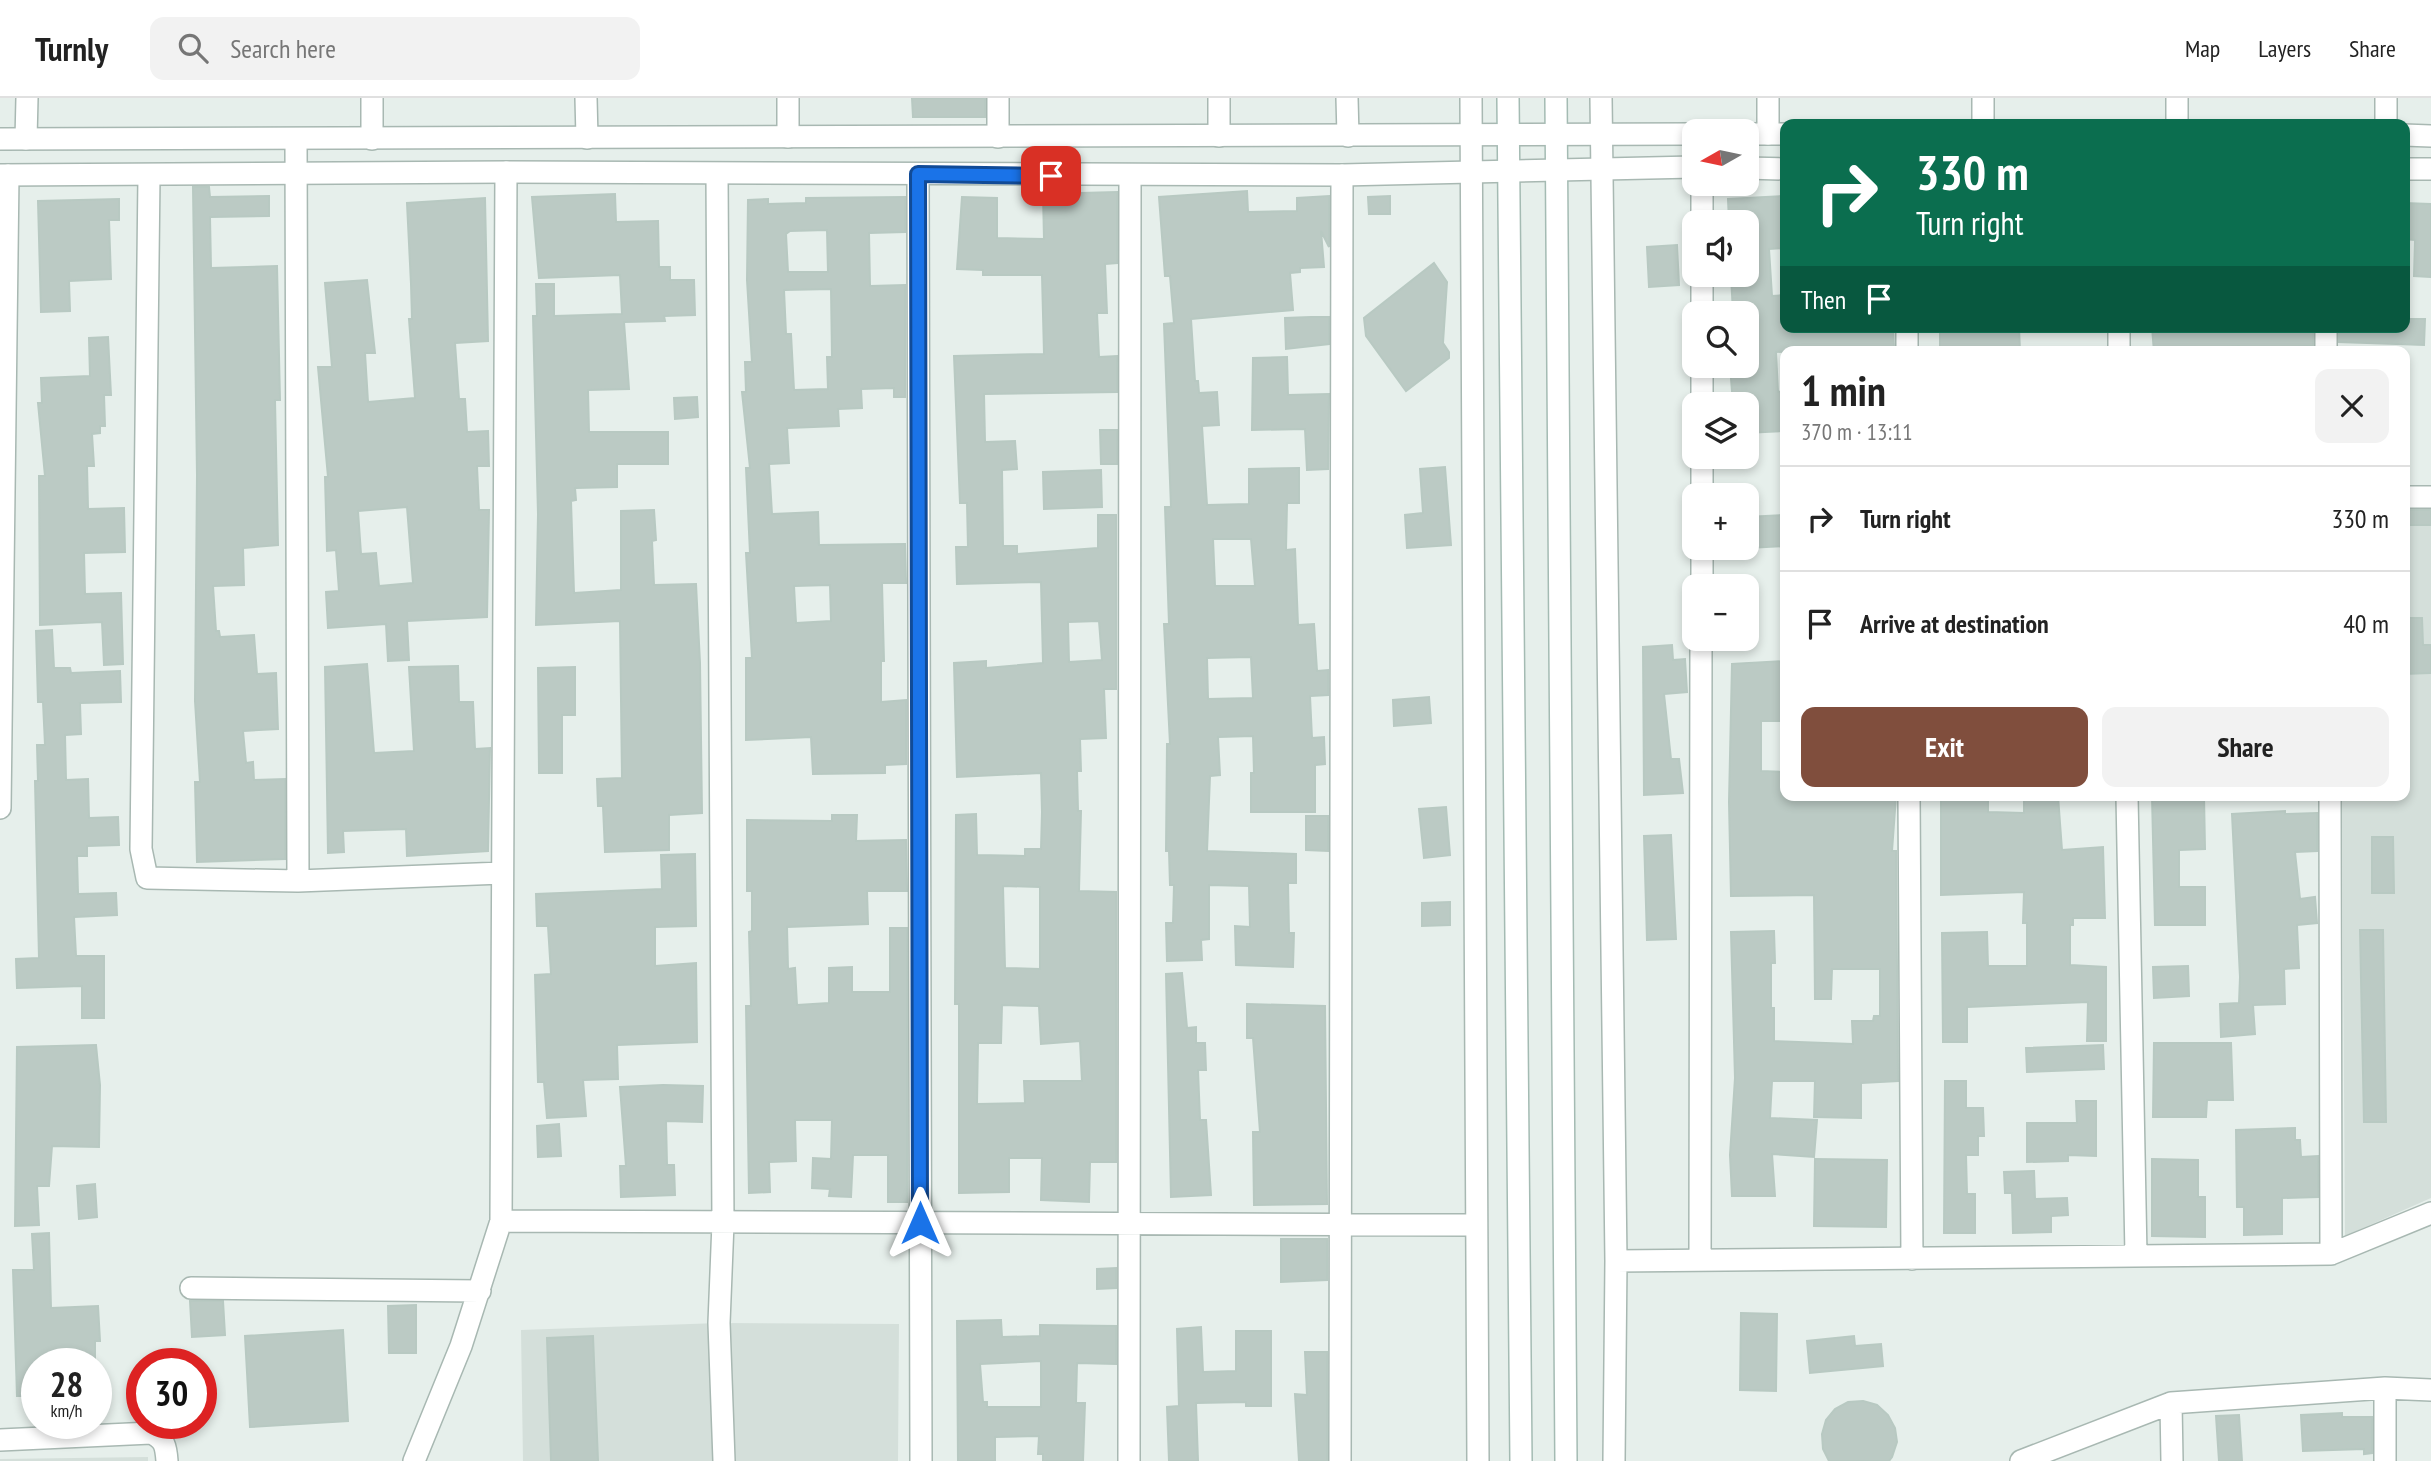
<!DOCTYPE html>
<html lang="en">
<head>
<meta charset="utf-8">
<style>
	body { margin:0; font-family:"PT Sans Narrow",sans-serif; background:#f2f2f2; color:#222; height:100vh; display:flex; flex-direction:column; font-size:26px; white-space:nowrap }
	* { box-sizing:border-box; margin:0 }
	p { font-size:23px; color:#767676 }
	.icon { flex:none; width:38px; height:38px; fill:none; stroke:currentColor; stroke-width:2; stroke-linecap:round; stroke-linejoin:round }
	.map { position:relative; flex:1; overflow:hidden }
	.drawer { position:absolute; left:1780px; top:248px; width:630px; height:455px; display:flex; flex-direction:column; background:#fff; border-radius:14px; box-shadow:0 4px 10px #0003 }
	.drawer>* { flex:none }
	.guide { position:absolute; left:1780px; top:21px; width:630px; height:214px; border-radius:14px; box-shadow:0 4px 10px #0003; background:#0b6e4f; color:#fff; overflow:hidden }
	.needle { width:46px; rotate:261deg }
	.controls { position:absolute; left:1682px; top:21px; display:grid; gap:14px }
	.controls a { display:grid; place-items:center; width:77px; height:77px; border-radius:14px; background:#fff; box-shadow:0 4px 10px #0003; font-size:35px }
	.speed { position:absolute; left:21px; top:1250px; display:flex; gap:14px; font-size:35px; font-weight:700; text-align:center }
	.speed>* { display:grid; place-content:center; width:91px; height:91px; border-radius:50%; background:#fff; box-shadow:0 4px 10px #0003; line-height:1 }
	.speed small { font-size:18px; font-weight:400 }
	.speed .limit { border:10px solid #d22; background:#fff; color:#111 }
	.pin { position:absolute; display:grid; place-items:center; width:60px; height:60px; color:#fff; margin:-30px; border-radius:14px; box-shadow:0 4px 10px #0006 }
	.me { position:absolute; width:77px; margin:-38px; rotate:0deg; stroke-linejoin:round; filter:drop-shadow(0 0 5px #0008) }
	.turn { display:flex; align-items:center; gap:24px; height:147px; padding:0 21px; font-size:32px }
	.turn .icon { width:91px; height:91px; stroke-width:2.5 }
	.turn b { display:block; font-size:49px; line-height:60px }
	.then { display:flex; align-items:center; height:66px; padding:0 21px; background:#0003; gap:14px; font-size:26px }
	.round { display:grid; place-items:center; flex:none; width:74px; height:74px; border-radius:14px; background:#f2f2f2 }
	.summary { display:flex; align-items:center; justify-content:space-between; height:119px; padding:0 21px }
	h1 { font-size:42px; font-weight:700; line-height:52px }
	.primary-button { display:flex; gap:14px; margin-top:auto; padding:14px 21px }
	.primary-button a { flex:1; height:80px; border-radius:14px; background:#804e3d; color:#fff; font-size:28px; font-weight:700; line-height:80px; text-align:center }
	.primary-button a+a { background:#f2f2f2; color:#222 }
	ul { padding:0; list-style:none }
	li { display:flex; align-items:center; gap:21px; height:105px; padding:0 21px; border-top:2px solid #e0e0e0 }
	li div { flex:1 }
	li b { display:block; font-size:26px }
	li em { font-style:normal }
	header { display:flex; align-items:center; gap:42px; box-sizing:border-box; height:98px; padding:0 35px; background:#fff; border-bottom:2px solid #e0e0e0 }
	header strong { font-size:33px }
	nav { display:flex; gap:38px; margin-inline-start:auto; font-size:24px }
	.search { width:490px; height:63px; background:#f2f2f2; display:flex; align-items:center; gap:18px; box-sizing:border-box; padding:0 24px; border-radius:14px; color:#767676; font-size:26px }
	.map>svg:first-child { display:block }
	.built { fill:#d4dfda }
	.building { fill:#bbcac4; stroke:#b8c9c2; stroke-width:2; fill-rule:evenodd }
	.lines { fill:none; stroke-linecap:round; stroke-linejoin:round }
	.minor-casing { stroke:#a8b8b2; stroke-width:24 }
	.tertiary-casing { stroke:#a8b8b2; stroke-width:24 }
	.secondary-casing { stroke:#a4bbb3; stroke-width:24 }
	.minor { stroke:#fff; stroke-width:21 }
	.tertiary { stroke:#fff; stroke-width:21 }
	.secondary { stroke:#fff; stroke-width:21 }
	.route-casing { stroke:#114b97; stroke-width:18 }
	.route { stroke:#1a73e8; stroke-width:12 }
</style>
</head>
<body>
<header>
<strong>Turnly</strong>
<div class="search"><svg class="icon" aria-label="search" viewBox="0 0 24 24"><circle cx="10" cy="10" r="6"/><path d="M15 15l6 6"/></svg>Search here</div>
<nav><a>Map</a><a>Layers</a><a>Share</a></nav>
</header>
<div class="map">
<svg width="2431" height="1363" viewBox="0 0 2431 1363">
	<rect width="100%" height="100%" fill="#e6efeb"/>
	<!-- built -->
	<path class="built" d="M2431,405V1100L2345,1138L2342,698H2404L2405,406Z
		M719,1225L899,1226L898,1363H523L521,1232Z
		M148,1359V1363H0V1361Z"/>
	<!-- building -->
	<path class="building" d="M912,0H985V19H913Z
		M193,89H209L210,99L269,98V118L210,119L211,170L277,168L280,302H275L278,447L243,450L244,487L213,488L216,533H219L220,539L254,537L257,576L276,575L278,631L243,633L246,665L253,664L254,682L285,681V761L197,764L195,684H200L195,603L197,377Z
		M1247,93L1248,114L1297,113V100L1329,98V149L1321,133L1324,169L1300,170V174L1290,175L1293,212L1191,221L1195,283H1198L1199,295L1217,294L1219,327L1202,328L1207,407L1249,406V371L1299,370V405H1287L1286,452L1295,451L1298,527L1314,526L1317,573L1328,572V597L1310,598L1312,640L1324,639L1325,666L1315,667V714H1251V675H1254L1253,638L1218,639L1220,677L1210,678L1207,753L1296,756V785H1288L1289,835H1294L1293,869L1236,867L1235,828L1250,829L1249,788L1209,787V841L1201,842L1202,862L1167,863L1166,825H1173L1174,787H1170L1169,753H1166L1167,646H1170L1164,526H1169L1165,409H1171L1164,226L1174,225L1170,178H1165L1159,99ZM1213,441H1251L1255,488H1215ZM1251,559L1253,600L1208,601L1207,560Z
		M1117,94V165L1105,166L1107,215H1097L1099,259L1117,258V294L984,296L985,344L1015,343L1017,371L1002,372L1003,448H1017V456L1098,450V417H1116V591H1104L1106,640L1080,641L1081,673H1077L1078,713H1081L1079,793L1116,794V1064H1090L1089,1104L1041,1102L1042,1060H1009V1094L959,1095V906H955L956,717L976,716L977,757L1025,758V751H1041L1042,714L1041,675L957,679L954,565L986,563V570L1043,565L1041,484L957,486L956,449H968L967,405H960L954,258L1044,256L1042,177H983V172L957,171L962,99L997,100V140L1044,141L1043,96ZM1099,523L1102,562L1069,564L1068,524ZM1003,788L1040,789V871L1005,870ZM1002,907L1039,908L1041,946L1080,943L1082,983H1024L1025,1005L977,1006L978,945H1001Z
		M615,96L616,124L658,123L659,169H670V182H694L695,217L664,218L665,223L624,224L629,291L588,292L589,334H668V366H617V389L575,390L576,402L571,403L574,495L621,492V413L654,412L656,442L652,443L654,487L696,486L700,565L702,715L669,717V752L605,754L603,708H598L597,681L622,680L620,523L536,527L538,416L533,218H537L536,186H554V218L622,216L620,177L539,180L532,99Z
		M1390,98V116H1369L1368,99Z
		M1785,98V150L1769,151L1772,198L1785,197V229H1893L1894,249L1776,254L1778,294L1784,293L1785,333L1746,335V306H1733L1730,268H1746V215H1733L1731,177H1746V124H1729L1728,101Z
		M905,99V134L869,135L870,188L905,187V299H894V290L861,291L862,310L838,311L839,328L787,330L789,365L769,366L772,416L818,414L819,447L905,446L906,485H882L884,563H881V604L906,602V666L885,667V675L813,676L811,639L746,642V560H752L746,455H750L746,370H750L742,294H746L745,264H752L747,182L748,102L768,101V106L806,105V100ZM827,132L828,174H788L786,136L790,133ZM831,191L832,259H827L828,291L794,292L791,236H786L784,192ZM830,487L831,523L796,525L794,488Z
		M485,100L488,243L455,245L459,301H465L467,334L488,333L489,368H477L479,412H489L487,519L407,523L409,562L388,563L386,526L328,530L326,494L339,493L336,452L327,453L325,379H328L318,269H332L325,185L367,182L375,255H365L368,304L415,300L409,221H412L411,186L407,105ZM407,409L413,485L379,488L376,455L361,456L358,413Z
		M119,101V122H109L111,181L69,183L70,213L41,214L38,103Z
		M2404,105L2431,106V179L2414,178L2415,142L2404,141Z
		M1677,147L1679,187L1649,189L1647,149Z
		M1434,165L1447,184L1443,245L1449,254V260L1406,293L1366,238L1364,220Z
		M1311,219H1329V246L1286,251L1285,220Z
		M2404,221H2425L2424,247L2339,244V229H2404Z
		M1940,229H2019L2020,254L1940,253Z
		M2152,229H2313V248L2239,252V248L2154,254Z
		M108,239L111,297H104L105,328H100V335L92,336L94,368H87L88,411L124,410L125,454L84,455L85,496L121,495L123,566L104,567L102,524L40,527L39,378H45L38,305H42L41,280L90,278L89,240Z
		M1287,259L1288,297L1329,296L1328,371L1307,372L1305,331L1252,332L1253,260Z
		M697,299L698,319L675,321L674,300Z
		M1100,332H1117V366H1101Z
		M1445,369L1451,447L1407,450L1405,417L1423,415L1420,371Z
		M1101,372L1102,409L1044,411L1043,374Z
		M2404,412H2431V427H2404Z
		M1785,417V448L1749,450L1747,419Z
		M2404,520H2422L2423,547H2431V575L2404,576Z
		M52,532L54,570H70L71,575L120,573L121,604L80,605L81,636L65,637L66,682L88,681L89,720L118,719L119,747L87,748V758H77L78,796L116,795L117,817L74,819L76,858H104V920H82V888L17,890L16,861L39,860L35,683H38L37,647H45L43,604H38L36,533Z
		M1672,547L1673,562L1685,561L1687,594L1664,596L1671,661H1679L1683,695L1644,697L1643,549Z
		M1785,563L1784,623H1761V673L1785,674V698H1896L1892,753H1896L1898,983L1861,985V1020L1814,1019L1815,983H1772L1770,1020L1817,1022L1814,1059L1772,1056L1775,1098H1732L1730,1057L1735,980L1731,834L1774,833L1775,865H1771V910H1774V943L1853,946L1852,923H1873L1874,918H1880V871H1832L1831,901H1815L1814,797L1731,798L1729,704L1732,566Z
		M367,566L374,655L414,653L409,569L458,568L459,604H473L475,651L490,650L488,753L407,758L406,731L343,733L344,754L328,755L325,569Z
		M575,569V617H562V675H539L538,570Z
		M1429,599L1431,625L1394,628L1393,602Z
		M1941,698H1988V714L2024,715V698H2058L2062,752L2103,749L2105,820H2073V827H2070V867L2106,869V943H2087L2088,904L1967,909V944H1943L1942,835L1987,834L1988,868H2027V825H2023L2024,794L1941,797Z
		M2152,698H2204L2205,751L2179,752V789H2205V827H2155Z
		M1446,709L1450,757L1424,760L1419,711Z
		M2285,713V716L2317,715V753L2295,754L2300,801L2315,799L2317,825L2297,827L2299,870L2284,871L2285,906L2253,907L2255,936L2221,939L2220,906L2239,905L2240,879L2232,716Z
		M832,717H857L856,743L906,742L907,793H867L868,826L787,829L788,871L795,870L797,907L829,905V870L852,869V894H890V830H907V1104H888V1057H853L851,1099L829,1098L830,1091L812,1090L813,1060L831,1061L832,1022H795L796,1063L769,1064L770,1094L749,1095L746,908H751L749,834L752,833V793H747V722L832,723Z
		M1306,718H1328V753L1306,752Z
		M1671,737L1676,841L1647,842L1644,738Z
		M2372,739H2393L2394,795H2372Z
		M695,756L696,828L655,829V868L696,865L697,944L617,947L618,981L583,982L586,1018L547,1020L544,984H538L535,877L551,876L548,828H537L536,796L662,791L661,757Z
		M1450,804V827L1422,828V805Z
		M2360,832H2383L2386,1024H2364Z
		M2188,868L2189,898L2154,900L2153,869Z
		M1182,875L1187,930L1196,929V945H1205L1206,972H1198L1200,1022H1206L1211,1097L1171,1099L1166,876Z
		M1247,906L1325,908L1327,1106L1254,1107L1253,1034H1260L1253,940H1247Z
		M2154,945H2231L2233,1002H2207L2206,1019H2153Z
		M96,947L100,987L99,1049L52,1048L49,1088H37L39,1127L15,1128L17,949Z
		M2103,947L2104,971L2027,974L2026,950Z
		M1945,983H1966V1010H1983L1984,1038H1978V1057H1966L1967,1096H1975V1135H1944Z
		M663,987L703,988L702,1024L666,1023L667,1067H674L675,1097L621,1099L620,1068H626L620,989Z
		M2076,1003H2096V1058L2068,1057V1063L2027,1064V1025H2077Z
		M559,1026L561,1058L538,1059L537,1028Z
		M2295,1030V1042H2300L2301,1059L2318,1058V1099L2282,1100V1136L2244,1137V1109H2237L2236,1032Z
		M1815,1061L1887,1062L1886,1129L1814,1128Z
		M2152,1061L2198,1062V1099H2205V1139L2152,1138Z
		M2034,1073L2035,1101L2067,1100L2068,1117L2051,1118V1134L2013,1135L2012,1095H2005L2004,1074Z
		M95,1086L97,1119L79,1121L77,1088Z
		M49,1135L51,1210L98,1208L100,1243H95V1265H37V1298H17L13,1172H34L32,1136Z
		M1281,1141H1327V1182L1281,1184Z
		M1116,1170V1190L1097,1191V1171Z
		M190,1203H223L225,1237L192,1239Z
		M416,1207V1255H389L388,1208Z
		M1741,1215L1777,1216L1776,1293L1740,1292Z
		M1001,1222L1002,1239L1040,1238V1227L1116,1228V1266L1077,1265L1076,1305H1085L1083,1363H1043V1356H1038L1039,1338L995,1339V1363H958L957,1223ZM1041,1263V1309H987V1304H983L980,1266Z
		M1201,1229L1203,1274L1236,1273V1233H1271V1308H1246V1304L1196,1305L1198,1363H1169L1167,1309L1179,1308L1177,1231Z
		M343,1232L348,1323L250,1329L245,1238Z
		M593,1238L598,1363H551L547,1240Z
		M1854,1238L1855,1248L1881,1246L1883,1268L1810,1275L1807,1243Z
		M1305,1254H1327V1363H1299L1295,1296L1307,1297Z
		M1863,1303L1877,1307L1888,1317L1895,1330L1897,1344L1892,1359L1889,1363H1829L1823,1351L1822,1336L1826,1322L1835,1311L1848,1304Z
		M2342,1315V1319H2372V1355L2364,1356V1351L2303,1353L2301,1317Z
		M2239,1317L2242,1363H2219L2216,1318Z"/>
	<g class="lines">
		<!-- minor casing -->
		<g class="minor-casing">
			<path id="minor" d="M372,0V41
				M586,0L587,40
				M788,0V39
				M998,0V39
				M1219,0V38
				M1347,0L1348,38
				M1471,0L1478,1363
				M1601,0L1616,1163L1614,1363
				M1768,0V36
				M1983,0V26
				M2177,26V0
				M2386,26V0
				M26,41L27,0
				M296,41L298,783
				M717,76L723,1125L719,1225L724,1363
				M918,76L921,1363
				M149,78L141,751L147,780L298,783L502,775
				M1702,124V86
				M1702,215V177
				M1907,229V254
				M2119,229V254
				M2326,229V254
				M1702,306V268
				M1702,397V359
				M2404,399H2431
				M1702,488V450
				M1909,698L1912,1161
				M2127,698L2136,1157
				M2330,698L2331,1156
				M0,710L8,77
				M501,1123L1475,1127
				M1700,1162L1701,541
				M1616,1163L2331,1156L2431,1115
				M191,1190L480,1193
				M2385,1290V1363
				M2171,1305L2172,1363
				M0,1342L151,1335C165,1341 166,1349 167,1363
				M414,1363L461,1248L501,1123L506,74
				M1129,1363L1130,78
				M1340,1363L1342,77
				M2021,1363L2171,1305L2385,1290L2431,1292"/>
		</g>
		<!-- tertiary casing -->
		<g class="tertiary-casing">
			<path id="tertiary" d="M1746,36H1785
				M2404,37L2431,38
				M0,41L1694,36
				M1746,70L1785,71
				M2404,71H2431
				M0,77L506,74L1342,77L1694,69"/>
		</g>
		<!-- secondary casing -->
		<g class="secondary-casing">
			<path id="secondary" d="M1508,0L1521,1363
				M1556,0L1566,1363"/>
		</g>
		<!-- minor -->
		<use href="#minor" class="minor"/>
		<!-- tertiary -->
		<use href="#tertiary" class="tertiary"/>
		<!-- secondary -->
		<use href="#secondary" class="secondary"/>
	</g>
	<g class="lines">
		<!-- route casing -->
		<g class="route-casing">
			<path id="route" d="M920,1125L918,76L1051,78"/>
		</g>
		<!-- route -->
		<use href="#route" class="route"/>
	</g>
</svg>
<div class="controls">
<a><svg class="needle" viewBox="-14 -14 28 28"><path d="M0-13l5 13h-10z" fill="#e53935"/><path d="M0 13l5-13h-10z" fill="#767676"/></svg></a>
<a><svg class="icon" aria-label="sound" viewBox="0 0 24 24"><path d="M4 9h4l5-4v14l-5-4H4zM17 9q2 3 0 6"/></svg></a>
<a><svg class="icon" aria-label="search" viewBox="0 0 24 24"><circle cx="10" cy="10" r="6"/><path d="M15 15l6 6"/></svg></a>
<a><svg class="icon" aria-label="layers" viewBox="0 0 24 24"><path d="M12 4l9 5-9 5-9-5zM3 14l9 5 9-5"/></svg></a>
<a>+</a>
<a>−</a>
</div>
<div class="speed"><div>28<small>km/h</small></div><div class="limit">30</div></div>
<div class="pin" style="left:1051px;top:78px;background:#d93025"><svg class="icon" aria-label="arrive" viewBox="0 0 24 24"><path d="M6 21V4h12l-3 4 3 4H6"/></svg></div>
<svg class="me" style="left:920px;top:1125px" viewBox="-20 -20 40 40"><path d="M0-17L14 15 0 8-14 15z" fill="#1a73e8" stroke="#fff" stroke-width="4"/></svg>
<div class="guide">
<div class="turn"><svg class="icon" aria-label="right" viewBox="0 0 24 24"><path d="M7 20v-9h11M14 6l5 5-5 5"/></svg><div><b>330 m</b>Turn right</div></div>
<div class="then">Then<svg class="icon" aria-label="arrive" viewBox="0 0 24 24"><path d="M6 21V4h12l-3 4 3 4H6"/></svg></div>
</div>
<section class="drawer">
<div class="summary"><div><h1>1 min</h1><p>370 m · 13:11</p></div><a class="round"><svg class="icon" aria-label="close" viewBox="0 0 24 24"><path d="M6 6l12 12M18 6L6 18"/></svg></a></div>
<ul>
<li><svg class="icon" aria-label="right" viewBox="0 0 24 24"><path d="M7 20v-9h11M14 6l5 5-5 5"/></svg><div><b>Turn right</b></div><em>330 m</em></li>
<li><svg class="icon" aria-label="arrive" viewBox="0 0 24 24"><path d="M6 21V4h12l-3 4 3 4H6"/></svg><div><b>Arrive at destination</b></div><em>40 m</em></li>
</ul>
<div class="primary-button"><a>Exit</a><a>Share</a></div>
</section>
</div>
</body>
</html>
